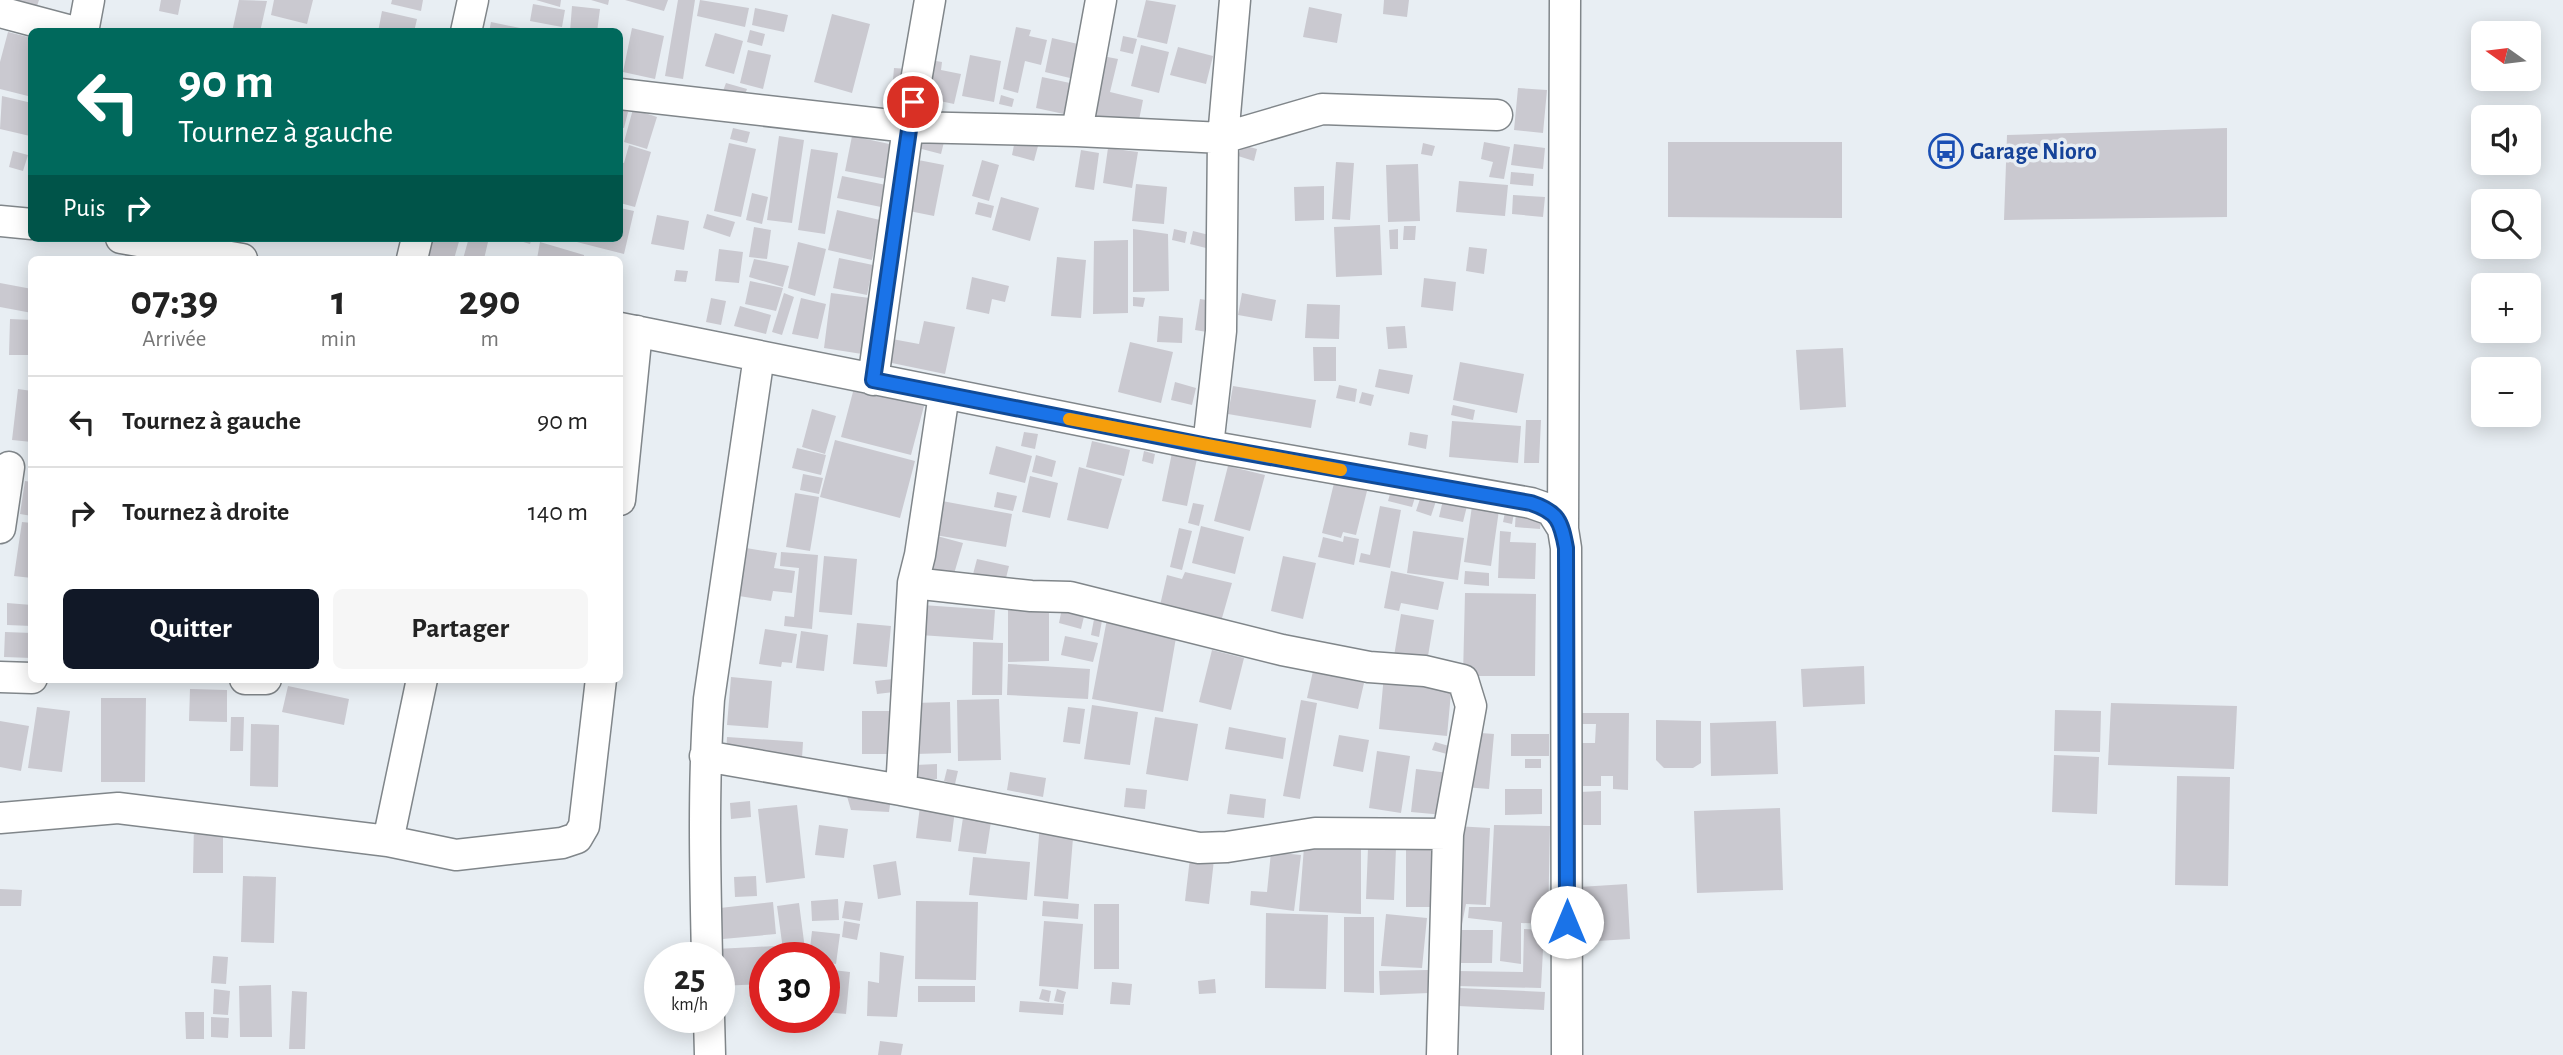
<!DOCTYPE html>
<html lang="fr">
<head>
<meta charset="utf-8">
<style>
	body { margin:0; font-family:"Alegreya Sans",sans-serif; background:#f6f6f6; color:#222; height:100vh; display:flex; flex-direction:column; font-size:26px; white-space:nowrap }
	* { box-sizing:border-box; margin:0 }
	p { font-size:23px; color:#767676 }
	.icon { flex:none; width:38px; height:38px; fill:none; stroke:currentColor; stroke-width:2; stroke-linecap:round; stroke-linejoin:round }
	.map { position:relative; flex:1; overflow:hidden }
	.side { position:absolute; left:28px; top:256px; width:595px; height:427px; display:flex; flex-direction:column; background:#fff; border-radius:10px; box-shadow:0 4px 18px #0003 }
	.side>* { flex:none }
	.top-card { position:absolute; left:28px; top:28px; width:595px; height:214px; border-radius:10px; box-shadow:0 4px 18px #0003; background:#00695c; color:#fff; overflow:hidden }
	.needle { width:46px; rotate:284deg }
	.controls { position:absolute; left:2471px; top:21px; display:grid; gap:14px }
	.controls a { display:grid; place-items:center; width:70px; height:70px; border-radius:10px; background:#fff; box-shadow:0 4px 18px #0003; font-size:35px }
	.speed { position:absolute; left:644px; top:942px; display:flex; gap:14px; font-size:35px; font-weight:700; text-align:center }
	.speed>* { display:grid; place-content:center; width:91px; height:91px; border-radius:50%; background:#fff; box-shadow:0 4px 18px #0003; line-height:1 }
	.speed small { font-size:18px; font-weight:400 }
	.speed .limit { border:10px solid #d22; background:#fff; color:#111 }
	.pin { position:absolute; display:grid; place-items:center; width:60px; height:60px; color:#fff; margin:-30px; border:4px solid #fff; border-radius:50%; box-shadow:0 2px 7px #0007 }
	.me { position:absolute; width:77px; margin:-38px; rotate:0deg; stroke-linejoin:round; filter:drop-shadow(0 0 5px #0008) }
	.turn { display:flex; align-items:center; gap:24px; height:147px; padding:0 35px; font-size:32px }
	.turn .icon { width:91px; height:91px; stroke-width:2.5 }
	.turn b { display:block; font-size:49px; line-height:60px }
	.then { display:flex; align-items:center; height:66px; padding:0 35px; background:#0003; gap:14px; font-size:26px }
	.eta { display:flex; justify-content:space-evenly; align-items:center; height:119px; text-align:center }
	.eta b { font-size:42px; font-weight:700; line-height:49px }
	.action { display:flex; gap:14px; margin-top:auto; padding:14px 35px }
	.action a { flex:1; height:80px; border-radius:10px; background:#111827; color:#fff; font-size:28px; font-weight:700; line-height:80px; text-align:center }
	.action a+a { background:#f6f6f6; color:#222 }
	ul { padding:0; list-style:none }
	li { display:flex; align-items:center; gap:21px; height:91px; padding:0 35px; border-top:2px solid #e0e0e0 }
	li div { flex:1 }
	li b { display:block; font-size:26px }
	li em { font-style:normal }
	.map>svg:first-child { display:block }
	.building { fill:#cac9d0 }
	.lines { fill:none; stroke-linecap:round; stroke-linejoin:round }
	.street-casing { stroke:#80868a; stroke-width:33 }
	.street { stroke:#fff; stroke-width:30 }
	.route-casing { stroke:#114b97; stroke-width:18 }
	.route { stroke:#1a73e8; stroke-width:12 }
	.slow { stroke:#f59e0b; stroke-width:12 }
	.labels { text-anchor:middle; stroke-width:7; stroke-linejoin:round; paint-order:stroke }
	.transit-label { font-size:24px; font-weight:bold; fill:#164399; stroke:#e8eef3; text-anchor:start }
</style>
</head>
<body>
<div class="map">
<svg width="2563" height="1055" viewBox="0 0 2563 1055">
	<rect width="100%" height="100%" fill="#e8eef3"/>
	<!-- building -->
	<path class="building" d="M4,0H39L35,12Z
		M161,0H181L178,15L159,11Z
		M239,0L267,1L260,32H232Z
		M274,0H313L307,24L271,15Z
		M392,0H423L421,11L391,4Z
		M536,0H561L560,7Z
		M591,0H609L608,5Z
		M625,0H668L664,11Z
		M678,0H695L683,79L665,76Z
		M700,0L749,8L745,27L697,16Z
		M1146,0L1176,5L1167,44L1137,37Z
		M1384,0H1409L1407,17L1383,14Z
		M533,4L565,10L562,27L530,21Z
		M572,6L600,9L597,32H570Z
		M1309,7L1342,14L1337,43L1303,37Z
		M755,8L788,15L784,32L752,25Z
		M382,11L417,19L414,32H378Z
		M832,14L870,24L852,93L814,82Z
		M491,22L530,30V32H489Z
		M1016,27L1031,30L1029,36L1047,40L1041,65L1025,61L1018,93L1003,89Z
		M632,28L664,36L655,79L623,72Z
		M750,30L765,34L762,46L747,42Z
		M8,32L32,38V97L0,89V62Z
		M715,33L743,41L734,74L705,66Z
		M1123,36L1137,39L1133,54L1120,51Z
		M1052,38L1078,44L1070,78L1045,72Z
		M1141,45L1169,52L1159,93L1131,86Z
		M1178,47L1213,56L1206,84L1170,75Z
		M748,50L771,55L763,89L740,83Z
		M970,55L1001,61L994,102L962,96Z
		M1097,55L1118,59L1110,92L1143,100L1138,125L1086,115Z
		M930,60L942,62L941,70L961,74L954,104L921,97Z
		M894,68L908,69L907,81L893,80Z
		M1042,77L1070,83L1064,114L1036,108Z
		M726,83L747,89L744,97L723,91Z
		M1518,88L1547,90L1543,133L1514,130Z
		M1001,95L1014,99L1012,107L999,104Z
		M2,96L32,103L30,136L0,129Z
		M620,109L628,112L624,128L620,127Z
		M633,109L657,117L647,149L624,142Z
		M733,128L750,132L747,143L730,139Z
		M2227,128V217L2004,220L2007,135Z
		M918,131L945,138L941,154L914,147Z
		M779,136L804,140L792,223L767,220Z
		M852,136L894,145L887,179L845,171Z
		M1015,140L1038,146L1034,161L1012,155Z
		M1484,142L1510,147L1504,179L1489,177L1493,162L1481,159Z
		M1668,142H1842V218L1668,217Z
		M729,143L756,149L741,217L714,211Z
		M1423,143L1435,146L1432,156L1421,154Z
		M1514,144L1545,148L1543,169L1511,165Z
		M629,145L651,152L635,207L620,203V162L624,163Z
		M1242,145L1257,149L1254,161L1238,156Z
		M1108,148L1138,152L1132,188L1103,183Z
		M811,149L838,153L825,234L798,230Z
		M1081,150L1099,153L1094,190L1075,187Z
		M13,151L28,155L23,171L9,167Z
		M913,159L944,165L934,216L904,210Z
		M982,160L999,165L989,201L972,196Z
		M1336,162L1354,163L1350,220L1332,219Z
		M1418,164L1420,221L1388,222L1386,165Z
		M1511,172L1534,174L1533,186L1510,184Z
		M842,176L886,185L881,207L837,198Z
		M1459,181L1508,185L1505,216L1456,212Z
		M1136,184L1167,187L1164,224L1132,221Z
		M1324,186V220L1295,221L1294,187Z
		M752,193L768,197L762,224L746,220Z
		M1513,195L1545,197L1543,217L1512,214Z
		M1001,197L1039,208L1030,241L992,230Z
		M978,202L994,206L991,218L975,214Z
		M620,208L634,211L624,254L565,239L620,238Z
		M837,210L880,220L872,260L828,250Z
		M707,214L735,222L730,237L703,228Z
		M657,215L689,221L684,250L651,244Z
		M1380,225L1382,275L1336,277L1334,227Z
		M1404,226H1416L1415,240H1403Z
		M754,227L771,230L767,259L749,257Z
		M1133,229L1168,234L1169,291L1133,292Z
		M1174,229L1187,232L1185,243L1172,240Z
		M1398,229V249H1390L1389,230Z
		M1193,231L1209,235L1206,248L1190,244Z
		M428,238H460L454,259H439L423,254Z
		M510,238H532L530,244Z
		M1128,240V313L1093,314L1094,241Z
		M468,241L488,242L484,259H463Z
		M540,242L584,255V259H537Z
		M798,242L826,249L815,296L788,288Z
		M128,247L168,259H124Z
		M1469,247L1487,249L1484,274L1466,271Z
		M719,249L743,252L739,283L715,281Z
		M1057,257L1086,260L1081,318L1051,316Z
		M839,258L873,265L867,295L833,288Z
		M754,259L789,266L783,287L749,277Z
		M676,270L688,271L686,282L674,281Z
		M972,277L1009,286L1005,302L992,299L989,314L966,309Z
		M1424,278L1456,282L1453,311L1421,307Z
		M750,281L783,288L776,311L745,304Z
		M0,283L32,289V313L0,307Z
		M784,293L794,297L782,335L772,332Z
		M831,293L870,298L862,354L824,348Z
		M1242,293L1276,300L1272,321L1238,315Z
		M1133,297L1145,298L1143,307L1133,306Z
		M711,298L726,301L721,325L706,322Z
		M801,298L826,304L818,339L792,334Z
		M1200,299L1213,301L1207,332L1195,330Z
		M1307,304L1340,305L1339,339L1305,338Z
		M740,306L771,315L766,334L734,326Z
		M1159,316L1183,318L1182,343L1157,342Z
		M10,319L32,320V355H9Z
		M924,321L955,327L945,374L887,362L892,339L919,344Z
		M1405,326L1407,348L1388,349L1386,327Z
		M1130,342L1173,352L1161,403L1118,392Z
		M1313,347H1336V381H1314Z
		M1843,348L1846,407L1800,410L1796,350Z
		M1460,362L1524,374L1517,413L1453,400Z
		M1379,369L1413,375L1409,394L1375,387Z
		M1175,382L1196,388L1192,405L1171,400Z
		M1339,385L1357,389L1355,402L1336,398Z
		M1233,386L1316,400L1311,428L1228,414Z
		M854,388L924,406L911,455L841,437Z
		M18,389L32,391V442L12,440Z
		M1362,392L1374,395L1371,406L1359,403Z
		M1453,405L1475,410L1473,420L1451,415Z
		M812,409L836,416L825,454L802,447Z
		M1526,420H1541L1539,463H1524Z
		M1452,421L1521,426L1518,463L1449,457Z
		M1024,432L1038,434L1035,449L1021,446Z
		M1410,432L1428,435L1426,449L1408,445Z
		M835,440L915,461L900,518L820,497Z
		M1092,441L1130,450L1124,476L1086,467Z
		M996,446L1032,456L1025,483L989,474Z
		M797,448L826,455L821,475L792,468Z
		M1173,448L1198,454L1187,506L1162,501Z
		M1144,451L1155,454L1153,464L1142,461Z
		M1036,455L1056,461L1052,477L1032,472Z
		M1228,466L1265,475L1250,531L1214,521Z
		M1079,467L1122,479L1108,529L1067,520Z
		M803,474L823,478L819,494L800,490Z
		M1030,476L1058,483L1050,518L1022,512Z
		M25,481L32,482V516L20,514Z
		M1334,483L1367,491L1356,535L1343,532L1341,538L1322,533Z
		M1392,487L1416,494L1412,507L1388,501Z
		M997,492L1017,496L1013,511L994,507Z
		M795,493L819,497L810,551L786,547Z
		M1421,496L1436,501L1431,516L1416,511Z
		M1443,500L1467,506L1463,522L1439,517Z
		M942,501L1012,514L1006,547L935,535Z
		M1193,503L1204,505L1199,526L1188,523Z
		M1380,506L1401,510L1390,568L1359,562L1361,553L1370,555Z
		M1472,506L1499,510L1491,566L1464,562Z
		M1516,509L1542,511L1540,529L1515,527Z
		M1505,512L1514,513L1512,524L1503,522Z
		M22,522L32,523V578L14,576Z
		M1201,526L1244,537L1235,574L1192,563Z
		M1179,528L1192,531L1182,570L1170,567Z
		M1413,531L1464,538L1458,580L1407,573Z
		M1500,531L1511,532L1510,542L1536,543L1535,579L1498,578Z
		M937,536L963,543L954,574L928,568Z
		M1344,536L1359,539L1354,565L1318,557L1323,537L1343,542Z
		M746,548L777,553L774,568L795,571L792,593L773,591L771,601L739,596Z
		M781,552L818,555L812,629L784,626L785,616L794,617L799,568L780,566Z
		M824,556L857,559L852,615L819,612Z
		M1283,556L1316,563L1303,619L1271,611Z
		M977,559L1009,566L1004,586L972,578Z
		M1391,571L1444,582L1438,610L1401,603L1399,611L1384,608Z
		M1465,571L1489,573V586L1464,584Z
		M1185,572L1232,583L1220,625L1158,614L1167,575L1182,579Z
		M1465,593L1536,594L1535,676H1463Z
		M7,603L32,605V626L7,625Z
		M1063,603L1086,608L1081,629L1059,623Z
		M922,605L995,610L993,640L920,635Z
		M1008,609H1049V661L1008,662Z
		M1095,614L1103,615L1099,637L1091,635Z
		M1401,614L1434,620L1427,662L1394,656Z
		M1107,619L1177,632L1163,712L1092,699Z
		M857,623L891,626L887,667L853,664Z
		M765,629L797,634L792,663L782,662L781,667L759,664Z
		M801,631L828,635L824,671L796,668Z
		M5,632L32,633V658L4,657Z
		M1065,636L1098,643L1093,662L1061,655Z
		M973,642L1003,643L1002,695H972Z
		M1212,650L1244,658L1231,710L1199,702Z
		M1008,664L1090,669L1088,699L1007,695Z
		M1864,666L1865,704L1803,707L1801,669Z
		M1313,671L1364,683L1358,709L1307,698Z
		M1384,675L1452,682L1447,736L1379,729Z
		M731,677L772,681L768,728L727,725Z
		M893,679L894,692L877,694L875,681Z
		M288,686L349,699L344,725L282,712Z
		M190,689L227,690V722L189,721Z
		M101,698H146L145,782H101Z
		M999,699L1001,760L958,761L957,700Z
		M1301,700L1317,703L1300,799L1283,796Z
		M950,702L951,753L915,754L914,703Z
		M2111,703L2237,706L2234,769L2108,765Z
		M1092,705L1138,712L1130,765L1084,759Z
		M37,707L70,711L62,772L28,768Z
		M1068,707L1085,709L1080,744L1063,742Z
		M2055,710L2101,711L2100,752L2054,751Z
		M862,711H895V754H862Z
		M1573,713H1629L1628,790L1613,789V776H1601V786H1577V743H1595L1596,724H1573Z
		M231,717H244L243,751H230Z
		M1155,717L1198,724L1188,781L1146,774Z
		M1656,720L1701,721V763L1693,768H1664L1656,760Z
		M0,721L29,726L21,771L0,767Z
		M1776,721L1778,774L1711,776L1710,723Z
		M251,724L279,725L278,787L250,786Z
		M1229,727L1286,738L1283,759L1225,749Z
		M1468,732L1494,734L1489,789L1464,787Z
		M1511,734H1549V756H1511Z
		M1339,735L1369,740L1363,772L1333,766Z
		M727,737L803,742L801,774L725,770Z
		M1435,742L1449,746L1447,754L1432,750Z
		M1377,751L1410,756L1401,813L1369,808Z
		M2054,755L2099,757L2097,814L2052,812Z
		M1525,759H1541V768H1525Z
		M937,764V779H915V765Z
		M947,769L958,771L955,784L944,781Z
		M1416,769L1449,773L1444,815L1411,812Z
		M1010,772L1046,778L1043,797L1007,790Z
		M2177,776L2230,777L2228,886L2175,885Z
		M844,786L892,791L889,812L851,810Z
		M1126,788L1147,790L1145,809L1124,807Z
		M1505,789H1542V814L1505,815Z
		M1601,791V825H1580V792Z
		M1230,794L1266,799L1264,818L1227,814Z
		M750,801L751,817L731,819L730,803Z
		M797,805L805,878L766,883L758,809Z
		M920,806L955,810L951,842L916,838Z
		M1780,808L1783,890L1697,893L1694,811Z
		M964,811L992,815L986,854L958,851Z
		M194,823H223V873H193Z
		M1040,823L1074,826L1068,899L1034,896Z
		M819,825L848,829L844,858L815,855Z
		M1494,825L1550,826L1548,924L1521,923V964L1500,961L1502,922L1468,918L1469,907H1490Z
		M1455,826L1490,828L1486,905L1466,904L1462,924L1450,921Z
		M1406,843H1431V907H1406Z
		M1304,847L1361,848V914L1299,911Z
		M1368,848H1396L1394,900L1366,899Z
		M1191,849L1215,851L1209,904L1185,901Z
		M1271,852L1301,855L1294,911L1250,905L1251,891L1267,892Z
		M973,857L1030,862L1027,900L969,895Z
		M896,861L901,895L878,899L873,865Z
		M243,876L276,877L274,943L241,942Z
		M756,876L757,896L735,897L734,877Z
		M1627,884L1630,939L1581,942L1579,887Z
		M0,889L22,890L21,906H0Z
		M838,899L839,920L812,921L811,901Z
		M845,901L863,903L860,921L842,918Z
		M916,901L978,902L976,980L915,979Z
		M1043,901L1079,904L1078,919L1042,916Z
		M773,902L776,934L723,939L720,908Z
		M799,903L806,957H784L777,906Z
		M1094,904H1119V969H1094Z
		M1266,913L1328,915L1326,989L1265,988Z
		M1386,914L1427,918L1422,968L1381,966Z
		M1344,917H1374V993L1344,992Z
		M844,921L860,924L857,940L842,937Z
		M1044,921L1083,924L1078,989L1039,986Z
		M1524,929L1544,930L1541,988L1457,986V971L1523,972Z
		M1460,930H1493L1492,963H1459Z
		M812,931L840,934L836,964L824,962V957H809Z
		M776,946L777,957H765V984L719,986V957L716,949Z
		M880,952L904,956L897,1017L867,1016L868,981L879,983Z
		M213,956L228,957L226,984L211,983Z
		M824,969L850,972L846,1014L824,1012Z
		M1428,970L1429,993L1380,995L1379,971Z
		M1215,979L1216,993L1199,994L1198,981Z
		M1112,982L1132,984L1130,1005L1110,1004Z
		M271,985L272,1037H240L239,986Z
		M756,986H765V1003L756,1002Z
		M918,986H975V1002H918Z
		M1459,988L1545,992L1544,1010L1458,1006Z
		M214,989L230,991L228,1015L213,1014Z
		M1042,989L1051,991L1049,1002L1039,999Z
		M1057,989L1066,992L1063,1003L1054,1001Z
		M292,991L307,992L305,1049H289Z
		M1020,1001L1064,1004L1063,1015L1019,1012Z
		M185,1012H204V1039H186Z
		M211,1017L229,1018L228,1038L211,1037Z
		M880,1041L903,1044L901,1055H878Z"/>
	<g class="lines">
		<!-- street casing -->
		<g class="street-casing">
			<path id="street" d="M1565,0L1563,529L1566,548L1567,1055
				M0,12L75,32
				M83,32L89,0
				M466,32L473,0
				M620,94L908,127L930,0
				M1077,131L1101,0
				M0,221L32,224
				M121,238L242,259
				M412,259L417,238
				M620,328L1208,446L1531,503L1551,510L1563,529
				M873,380L908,127L1077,131L1223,138L1322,109L1497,115
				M1208,446L1221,331L1223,138L1235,0
				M620,500L637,331
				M0,528L9,467
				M913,583L1031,596L1070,597L1282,650L1369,667L1425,671L1463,680L1471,706L1448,834
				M0,677L32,678
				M245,679H266
				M705,756L901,790L913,583L920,555L944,394
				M901,790L1199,848L1227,847L1315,833L1448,834L1442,1055
				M0,818L118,808L388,841L456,855L562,843L577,838L584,826L601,679
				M388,841L422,679
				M707,957C705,871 703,785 709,699L759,356
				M709,1017L710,1055"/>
		</g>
		<!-- street -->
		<use href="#street" class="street"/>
	</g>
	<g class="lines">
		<!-- route casing -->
		<g class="route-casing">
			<path id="route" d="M913,102L873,380L1208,446L1531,503C1558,512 1561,521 1566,548L1567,922"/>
		</g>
		<!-- route -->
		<use href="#route" class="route"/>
		<!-- slow -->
		<path class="slow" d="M1069,419L1341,470"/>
	</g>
	<!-- icons -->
	<defs>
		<g id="bus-ring" transform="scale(1.75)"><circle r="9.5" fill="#e8eef3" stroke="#1a4fb4" stroke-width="1.5"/><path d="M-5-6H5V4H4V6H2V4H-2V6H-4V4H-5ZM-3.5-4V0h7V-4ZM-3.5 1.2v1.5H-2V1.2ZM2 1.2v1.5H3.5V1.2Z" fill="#1a4fb4"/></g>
	</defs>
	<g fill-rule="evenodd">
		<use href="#bus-ring" x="1946" y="151"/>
	</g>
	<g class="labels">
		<!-- transit labels -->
		<g class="transit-label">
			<text x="1970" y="159">Garage Nioro</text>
		</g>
	</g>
</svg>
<div class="controls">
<a><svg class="needle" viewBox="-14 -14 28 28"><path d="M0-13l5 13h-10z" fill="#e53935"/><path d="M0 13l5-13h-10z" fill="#767676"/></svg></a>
<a><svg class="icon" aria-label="sound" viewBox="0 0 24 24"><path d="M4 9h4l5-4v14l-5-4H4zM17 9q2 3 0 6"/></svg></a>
<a><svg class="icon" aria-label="search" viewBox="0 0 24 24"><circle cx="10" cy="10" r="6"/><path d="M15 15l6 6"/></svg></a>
<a>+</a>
<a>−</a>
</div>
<div class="speed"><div>25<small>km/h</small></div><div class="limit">30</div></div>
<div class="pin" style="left:913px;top:102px;background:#d93025"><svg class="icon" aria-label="arrive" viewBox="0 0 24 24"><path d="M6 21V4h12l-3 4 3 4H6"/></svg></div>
<svg class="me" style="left:1567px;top:922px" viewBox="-20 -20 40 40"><circle r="19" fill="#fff"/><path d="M0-13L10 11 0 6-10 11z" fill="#1a73e8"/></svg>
<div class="top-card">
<div class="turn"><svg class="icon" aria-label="left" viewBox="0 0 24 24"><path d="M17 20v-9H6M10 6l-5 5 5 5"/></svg><div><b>90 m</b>Tournez à gauche</div></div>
<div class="then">Puis<svg class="icon" aria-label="right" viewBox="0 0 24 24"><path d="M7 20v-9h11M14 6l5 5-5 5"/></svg></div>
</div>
<section class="side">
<div class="eta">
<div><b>07:39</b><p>Arrivée</p></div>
<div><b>1</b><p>min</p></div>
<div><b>290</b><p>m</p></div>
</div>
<ul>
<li><svg class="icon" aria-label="left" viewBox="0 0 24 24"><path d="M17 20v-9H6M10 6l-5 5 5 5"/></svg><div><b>Tournez à gauche</b></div><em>90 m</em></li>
<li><svg class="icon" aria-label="right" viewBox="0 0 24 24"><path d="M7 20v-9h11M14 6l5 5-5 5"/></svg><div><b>Tournez à droite</b></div><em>140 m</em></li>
</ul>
<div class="action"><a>Quitter</a><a>Partager</a></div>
</section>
</div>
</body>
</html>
